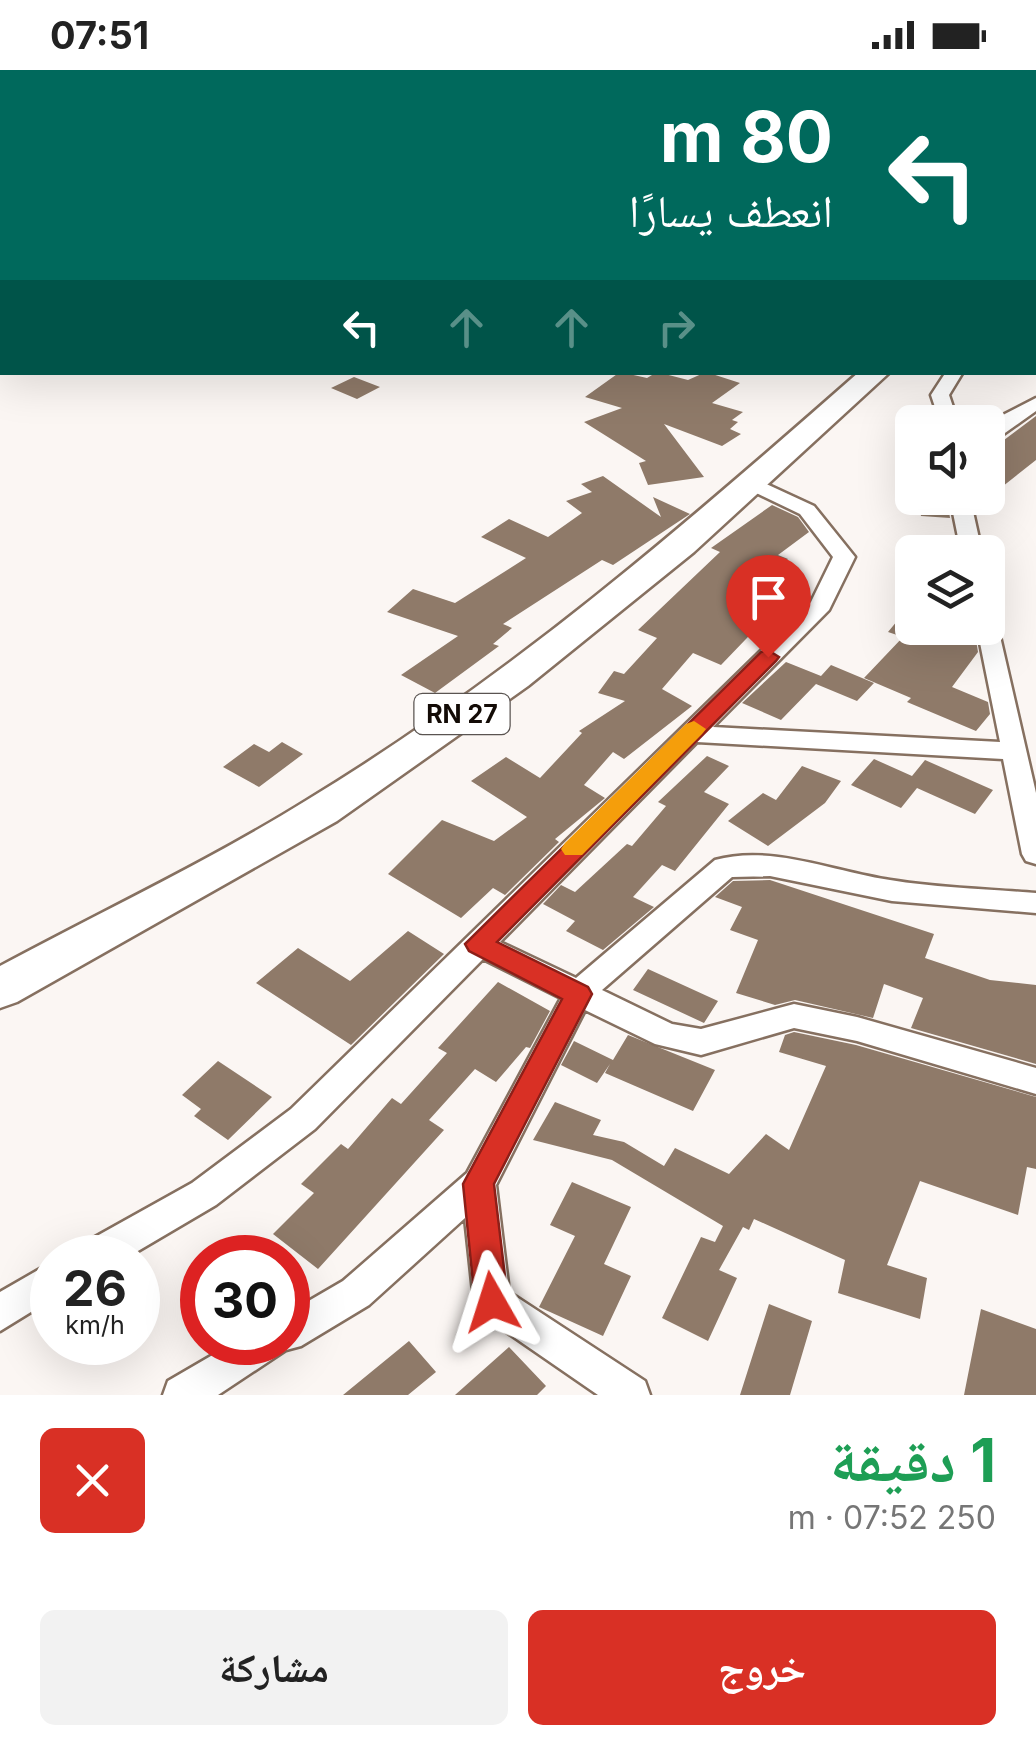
<!DOCTYPE html>
<html lang="ar">
<head>
<meta charset="utf-8">
<style>
	body { margin:0; font-family:Inter,"Noto Naskh Arabic",sans-serif; background:#f2f2f2; color:#222; direction:rtl; height:100vh; display:flex; flex-direction:column; font-size:38px; white-space:nowrap }
	* { box-sizing:border-box; margin:0 }
	p { font-size:32px; color:#767676 }
	.icon { flex:none; width:55px; height:55px; fill:none; stroke:currentColor; stroke-width:2; stroke-linecap:round; stroke-linejoin:round }
	.map { position:relative; height:1325px; overflow:hidden; direction:ltr }
	.drawer { display:flex; flex-direction:column; background:#fff; flex:1 }
	.drawer>* { flex:none }
	.banner { position:absolute; left:0px; top:0px; width:1038px; height:305px; box-shadow:0 10px 40px #0002; direction:rtl; background:#00695c; color:#fff; overflow:hidden }
	.fabs { position:absolute; left:895px; top:335px; display:grid; gap:20px }
	.fabs a { display:grid; place-items:center; width:110px; height:110px; border-radius:15px; background:#fff; box-shadow:0 10px 40px #0002; font-size:50px }
	.speed { position:absolute; left:30px; top:1165px; display:flex; gap:20px; font-size:50px; font-weight:700; text-align:center }
	.speed>* { display:grid; place-content:center; width:130px; height:130px; border-radius:50%; background:#fff; box-shadow:0 10px 40px #0002; line-height:1 }
	.speed small { font-size:25px; font-weight:400 }
	.speed .limit { border:15px solid #d22; background:#fff; color:#111 }
	.pin { position:absolute; display:grid; place-items:center; width:85px; height:85px; color:#fff; margin:-102px -42px; border-radius:50% 50% 50% 0; rotate:-45deg; box-shadow:0 0 10px #0007 }
	.pin .icon { rotate:45deg }
	.me { position:absolute; width:110px; margin:-55px; rotate:354deg; stroke-linejoin:round; filter:drop-shadow(0 0 8px #0008) }
	.turn { display:flex; align-items:center; gap:35px; height:210px; padding:0 40px; font-size:45px }
	.turn .icon { width:130px; height:130px; stroke-width:2.5 }
	.turn b { display:block; font-size:70px; line-height:85px }
	.lanes { display:flex; align-items:center; height:95px; padding:0 40px; background:#0003; justify-content:center; gap:50px; direction:ltr }
	.lanes .off { opacity:.35 }
	.round { display:grid; place-items:center; flex:none; width:105px; height:105px; border-radius:15px; background:#f2f2f2 }
	.overview { display:flex; align-items:center; justify-content:space-between; height:170px; padding:0 40px }
	h1 { font-size:60px; font-weight:700; line-height:75px; color:#1e9e55 }
	.cta { display:flex; gap:20px; margin-top:auto; padding:20px 40px }
	.cta a { flex:1; height:115px; border-radius:15px; background:#d93025; color:#fff; font-size:40px; font-weight:700; line-height:115px; text-align:center }
	.cta a+a { background:#f2f2f2; color:#222 }
	.status { display:flex; justify-content:space-between; align-items:center; height:70px; padding:0 50px; background:#fff; direction:ltr }
	.status svg { height:28px; fill:currentColor }
	.map>svg:first-child { display:block }
	.building { fill:#8f7a69 }
	.lines { fill:none; stroke-linecap:round; stroke-linejoin:round }
	.minor-casing { stroke:#867060; stroke-width:5 }
	.primary-casing { stroke:#867060; stroke-width:5 }
	.minor { fill:#fff; fill-rule:evenodd }
	.primary { fill:#fff; fill-rule:evenodd }
	.route { fill:#d93025; stroke:#8d1f18; stroke-width:2.5 }
	.slow { fill:#f59e0b }
	.labels { text-anchor:middle; stroke-width:8; stroke-linejoin:round; paint-order:stroke }
	.shield { fill:#fff; stroke:#5a5451; stroke-width:2.5 }
	.shield-label { font-size:25px; font-weight:bold; fill:#130b06 }
</style>
</head>
<body>
<div class="status"><b>07:51</b><svg viewBox="0 0 49 12"><path d="M0 12V9h3v3zM5 12V6h3v6zM10 12V3h3v9zM15 12V0h3v12zM26 1h20v11H26zM47 4h2v5h-2z"/></svg></div>
<div class="map">
<svg width="1036" height="1325" viewBox="0 0 1036 1325">
	<rect width="100%" height="100%" fill="#fbf6f3"/>
	<!-- building -->
	<path class="building" d="M620,302L647,308L657,302L688,310L706,302L740,313L712,333L743,342L732,350L738,352L730,359L741,364L722,376L664,354L704,407L648,415L639,393L646,391L584,352L622,338L585,327Z
		M354,307L380,317L357,329L331,318Z
		M1036,346V390L988,428V382Z
		M603,406L661,447L653,427L690,444L613,495L602,490L503,554L512,558L493,574L499,576L435,623L401,605L458,566L387,542L413,519L455,533L526,488L481,467L509,449L548,467L582,443L566,431L592,422L581,414Z
		M918,428H947L950,448L921,446Z
		M772,435L798,447L809,462L778,485L788,489L737,532L770,544L721,595L693,583L662,619L692,636L624,689L613,682L584,715L605,728L555,769L559,772L505,825L493,818L461,848L388,804L442,750L494,771L527,747L471,711L506,687L540,708L582,663L579,661L625,631L598,623L614,601L624,604L657,568L638,560L720,482L711,478Z
		M912,533V558H940L976,570L978,582L952,617L988,632L990,644L976,661L907,632L911,628L864,608L903,567L888,562Z
		M786,592L821,606L831,595L874,613L857,631L816,614L781,650L742,633Z
		M282,672L303,684L259,717L223,697L254,674L269,682Z
		M707,686L729,696L704,722L729,734L675,801L662,795L633,827L654,837L603,880L566,861L575,851L543,834L561,815L575,822L627,774L632,776L666,736L658,732Z
		M874,689L912,706L925,690L993,720L975,744L917,718L901,738L851,715Z
		M802,696L841,711L825,733L768,776L728,751L763,723L776,730Z
		M770,810L934,864L925,888L990,910L1036,915V994L911,958L923,928L884,914L873,948L795,930L775,935L736,923L758,870L730,860L742,837L715,827L733,811Z
		M408,861L444,884L351,975L256,913L298,878L350,911Z
		M648,899L718,931L704,953L633,920Z
		M498,912L550,941L530,978L526,977L496,1012L475,999L429,1050L444,1060L318,1199L273,1164L314,1123L301,1114L341,1074L348,1079L392,1028L401,1034L447,983L438,978Z
		M794,962L856,975L1036,1027V1099L1027,1097L1018,1145L920,1111L887,1195L927,1208L920,1249L838,1223L845,1190L754,1149L749,1160L743,1157L719,1200L737,1208L708,1271L662,1248L701,1167L715,1172L723,1156L612,1090L533,1070L555,1032L601,1050L593,1065L624,1072L664,1096L675,1078L729,1104L766,1064L789,1080L826,996L779,982L785,965Z
		M628,965L715,1000L693,1041L605,1003L610,994L597,1013L561,995L574,971L613,990Z
		M218,991L272,1027L228,1070L194,1046L201,1039L182,1025Z
		M572,1112L631,1137L604,1194L631,1206L603,1266L539,1237L575,1166L550,1155Z
		M769,1234L812,1251L790,1325H740Z
		M981,1239L1036,1259V1325H964Z
		M409,1271L436,1302L408,1325H343Z
		M509,1277L546,1316L537,1325H455Z"/>
	<g class="lines">
		<!-- minor casing -->
		<g class="minor-casing">
			<path id="minor" d="M790,0H802L804,2H792Z
				M1035,52H1036V60H1035Z
				M1035,112H1036V120H1035Z
				M1035,267H1036V277H1035Z
				M946,302H963L949,325L958,352H940L931,325Z
				M1036,328V341L988,375V359L1001,346Z
				M751,407L814,436L855,487L829,540L713,657L1000,672L977,558H988V547L996,549L1036,723V794L1026,791L1022,784L1003,689L697,672L500,872L576,908L715,790C771,774 835,802 890,810C938,818 988,819 1036,823V843L892,831L770,806L732,807L602,920L672,954L701,959L794,934L857,947L1036,998V1024L857,971L794,958L701,985L655,974L585,940L496,1115L509,1222L645,1311L650,1325H598L479,1243L474,1231L465,1148L369,1235L301,1276L286,1280L218,1325H163L168,1311L235,1272H288V1243L343,1211L467,1103L561,928L483,889L315,1059L216,1135L126,1188H74L79,1176L192,1113L291,1039L811,532L833,487L800,444L744,417L741,413Z
				M950,428H970L982,482H961Z
				M52,1192V1229L0,1261V1222Z"/>
		</g>
		<!-- primary casing -->
		<g class="primary-casing">
			<path id="primary" d="M1035,170H1036V184H1035Z
				M859,302H890L694,482L528,616L337,751L17,932L0,938V896C102,841 209,791 307,730C507,609 684,456 859,302Z"/>
		</g>
		<!-- minor -->
		<use href="#minor" class="minor"/>
		<!-- primary -->
		<use href="#primary" class="primary"/>
	</g>
	<!-- route -->
	<path class="route" d="M768,580L779,587L776,591L497,872L588,917L592,924L494,1114L508,1232L504,1243L492,1247L480,1243L475,1232L463,1114L562,929L469,881L465,874L761,582Z"/>
	<!-- slow -->
	<path class="slow" d="M694,651L706,659L702,664L582,785H565L561,779L565,773L686,654Z"/>
	<g class="labels">
		<!-- shield labels -->
		<rect class="shield" x="414.5" y="624" width="95" height="40" rx="8"/>
		<g class="shield-label">
			<text x="462" y="653">RN 27</text>
		</g>
	</g>
</svg>
<div class="fabs">
<a><svg class="icon" aria-label="sound" viewBox="0 0 24 24"><path d="M4 9h4l5-4v14l-5-4H4zM17 9q2 3 0 6"/></svg></a>
<a><svg class="icon" aria-label="layers" viewBox="0 0 24 24"><path d="M12 4l9 5-9 5-9-5zM3 14l9 5 9-5"/></svg></a>
</div>
<div class="speed"><div>26<small>km/h</small></div><div class="limit">30</div></div>
<div class="pin" style="left:768px;top:587px;background:#d93025"><svg class="icon" aria-label="arrive" viewBox="0 0 24 24"><path d="M6 21V4h12l-3 4 3 4H6"/></svg></div>
<svg class="me" style="left:492px;top:1232px" viewBox="-20 -20 40 40"><path d="M0-17L14 15 0 8-14 15z" fill="#d93025" stroke="#fff" stroke-width="4"/></svg>
<div class="banner">
<div class="turn"><svg class="icon" aria-label="left" viewBox="0 0 24 24"><path d="M17 20v-9H6M10 6l-5 5 5 5"/></svg><div><b>80 m</b>انعطف يسارًا</div></div>
<div class="lanes"><svg class="icon" aria-label="left" viewBox="0 0 24 24"><path d="M17 20v-9H6M10 6l-5 5 5 5"/></svg><svg class="icon off" aria-label="ahead" viewBox="0 0 24 24"><path d="M12 20V5M6 11l6-6 6 6"/></svg><svg class="icon off" aria-label="ahead" viewBox="0 0 24 24"><path d="M12 20V5M6 11l6-6 6 6"/></svg><svg class="icon off" aria-label="right" viewBox="0 0 24 24"><path d="M7 20v-9h11M14 6l5 5-5 5"/></svg></div>
</div>
</div>
<section class="drawer">
<div class="overview"><div><h1>1 دقيقة</h1><p>250 m · 07:52</p></div><a class="round" style="background:#d93025;color:#fff"><svg class="icon" aria-label="close" viewBox="0 0 24 24"><path d="M6 6l12 12M18 6L6 18"/></svg></a></div>
<div class="cta"><a>خروج</a><a>مشاركة</a></div>
</section>
</body>
</html>
